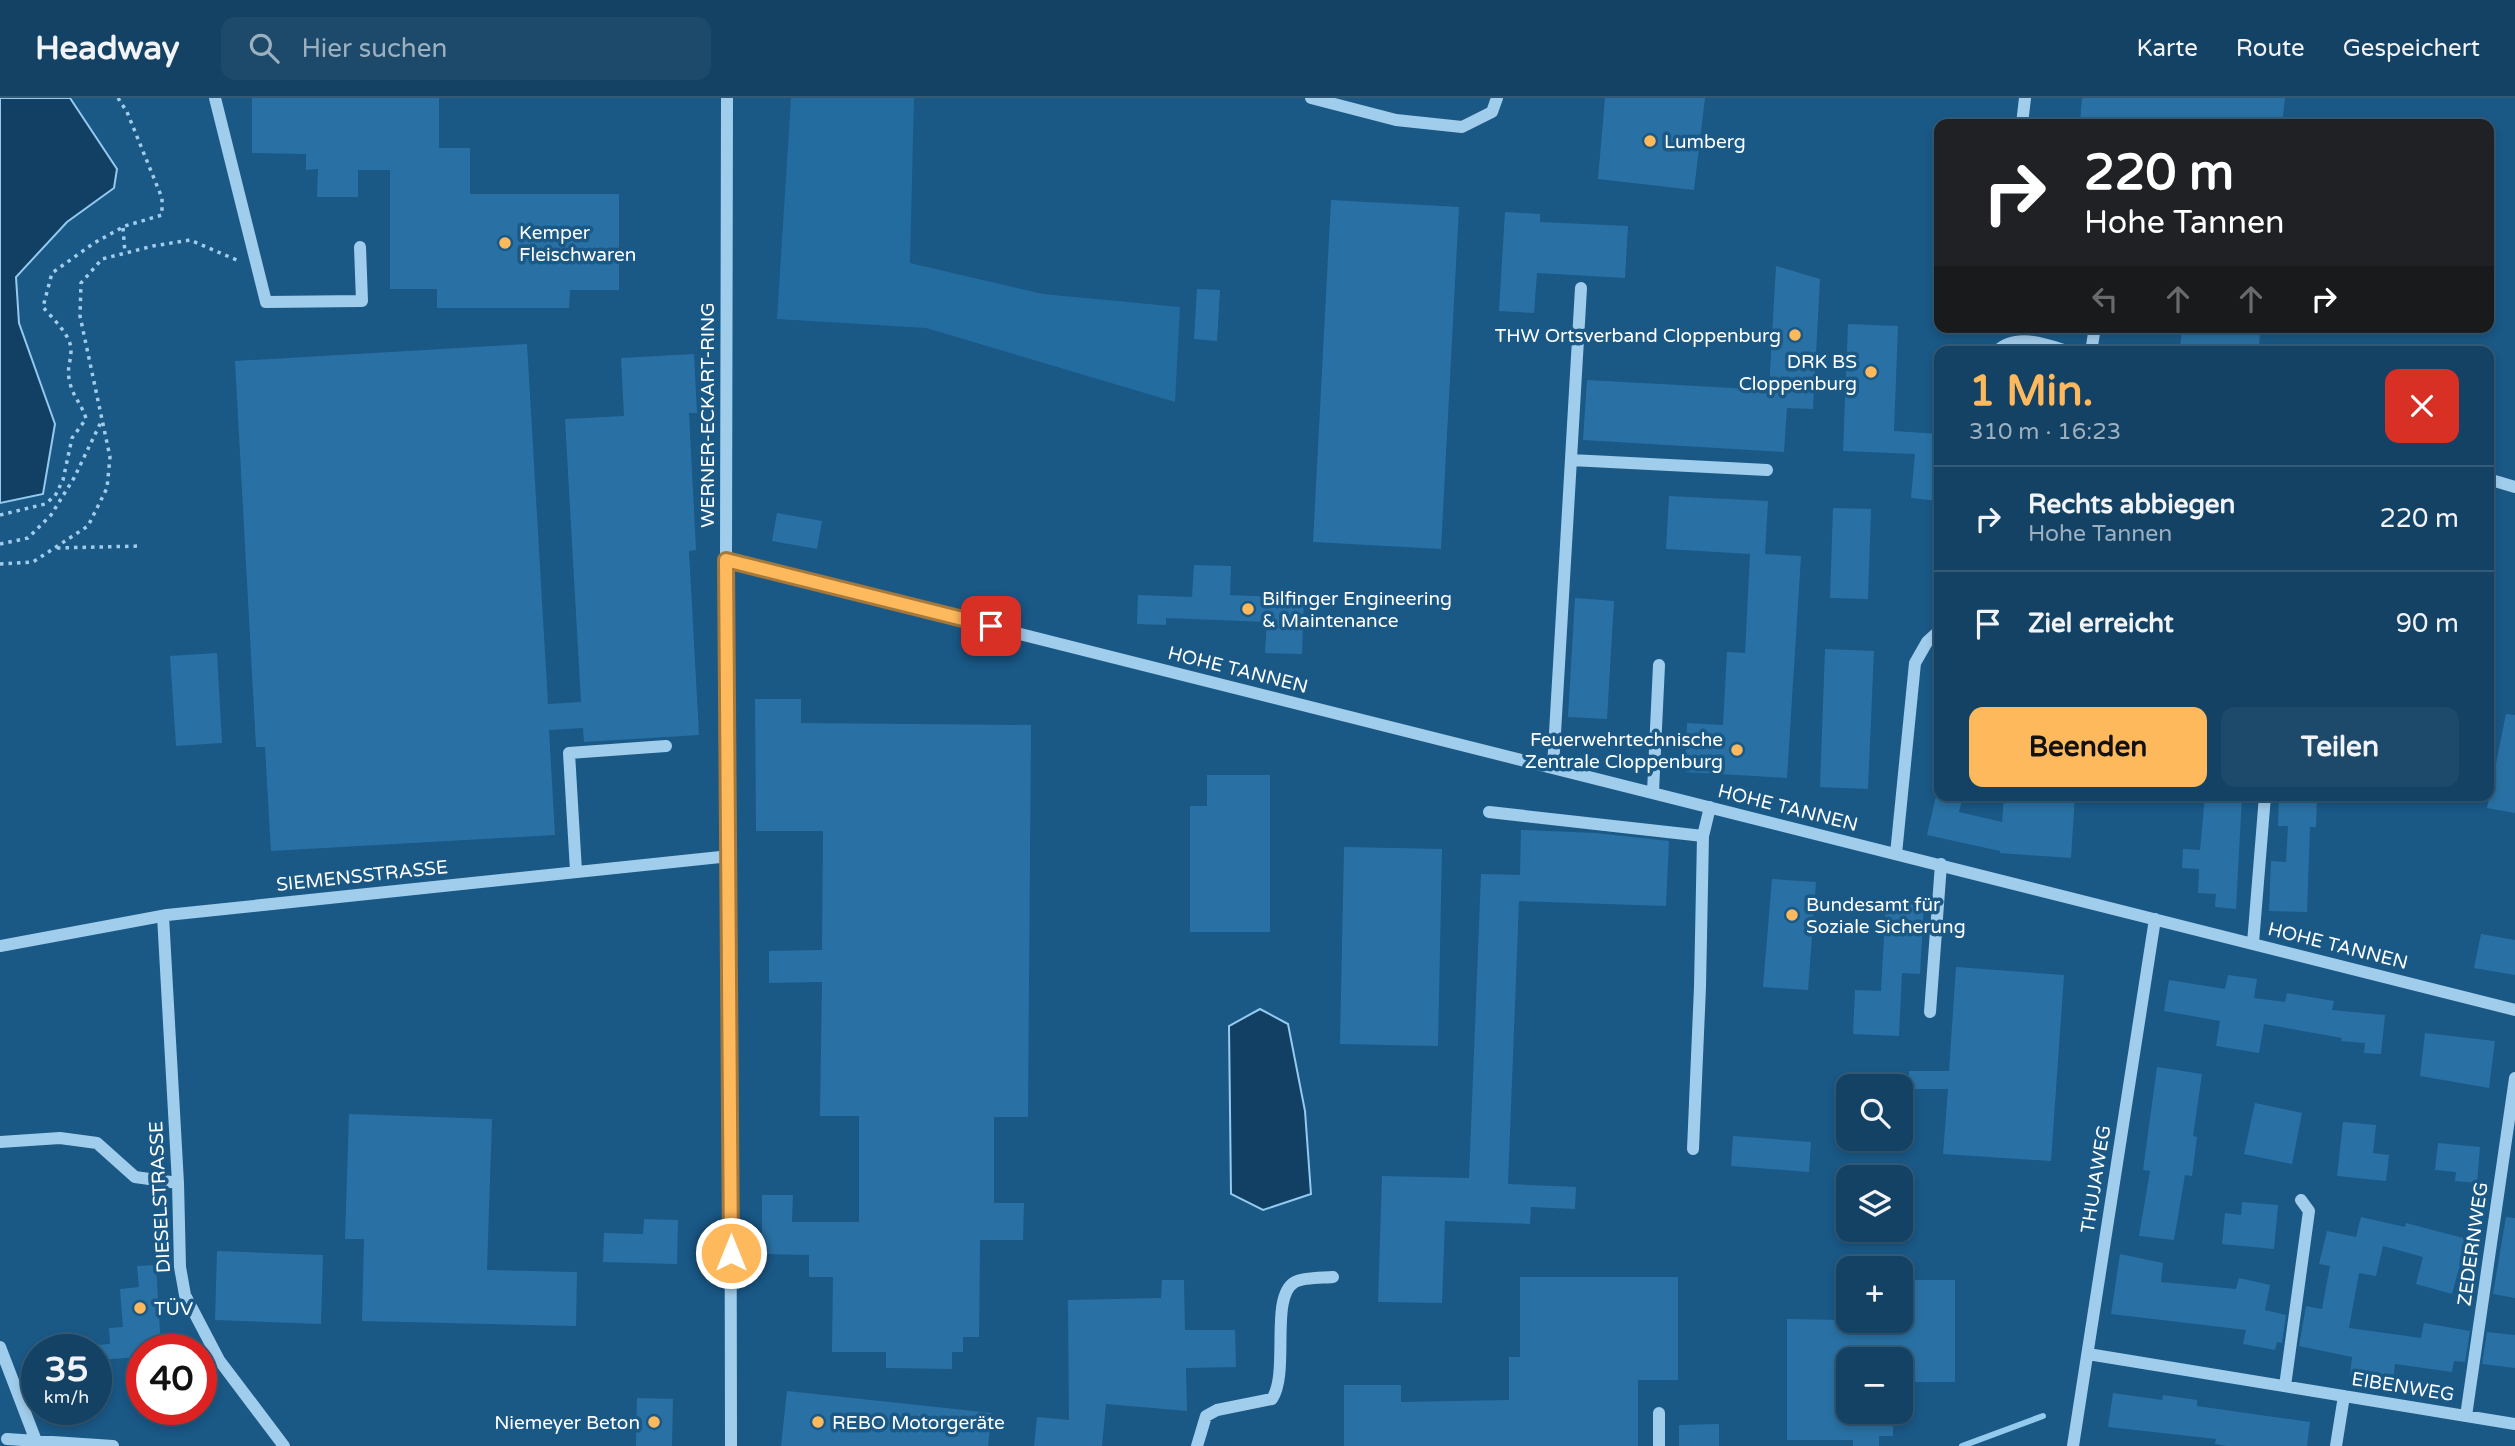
<!DOCTYPE html>
<html lang="de">
<head>
<meta charset="utf-8">
<style>
	body { margin:0; font-family:"Varela Round",sans-serif; background:#1d496a; color:#f1f3f6; height:100vh; display:flex; flex-direction:column; font-size:26px; white-space:nowrap }
	* { box-sizing:border-box; margin:0 }
	p { font-size:23px; color:#9db0bf }
	.icon { flex:none; width:38px; height:38px; fill:none; stroke:currentColor; stroke-width:2; stroke-linecap:round; stroke-linejoin:round }
	.map { position:relative; flex:1; overflow:hidden }
	.sheet { position:absolute; left:1934px; top:248px; width:560px; height:455px; display:flex; flex-direction:column; background:#144264; border-radius:14px; box-shadow:0 4px 10px #0003,0 0 0 2px #335b78 }
	.sheet>* { flex:none }
	.banner { position:absolute; left:1934px; top:21px; width:560px; height:214px; border-radius:14px; box-shadow:0 4px 10px #0003,0 0 0 2px #335b78; background:#202124; color:#fff; overflow:hidden }
	.controls { position:absolute; left:1836px; top:976px; display:grid; gap:14px }
	.controls a { display:grid; place-items:center; width:77px; height:77px; border-radius:14px; background:#144264; box-shadow:0 4px 10px #0003,0 0 0 2px #335b78; font-size:35px }
	.speed { position:absolute; left:21px; top:1236px; display:flex; gap:14px; font-size:35px; font-weight:700; text-align:center }
	.speed>* { display:grid; place-content:center; width:91px; height:91px; border-radius:50%; background:#144264; box-shadow:0 4px 10px #0003,0 0 0 2px #335b78; line-height:1 }
	.speed small { font-size:18px; font-weight:400 }
	.speed .limit { border:10px solid #d22; background:#fff; color:#111 }
	.pin { position:absolute; display:grid; place-items:center; width:60px; height:60px; color:#fff; margin:-30px; border-radius:14px; box-shadow:0 4px 10px #0006 }
	.me { position:absolute; width:77px; margin:-38px; rotate:0deg; stroke-linejoin:round; filter:drop-shadow(0 0 5px #0008) }
	.turn { display:flex; align-items:center; gap:24px; height:147px; padding:0 35px; font-size:32px }
	.turn .icon { width:91px; height:91px; stroke-width:2.5 }
	.turn b { display:block; font-size:49px; line-height:60px }
	.lanes { display:flex; align-items:center; height:66px; padding:0 35px; background:#0003; justify-content:center; gap:35px; direction:ltr }
	.lanes .off { opacity:.35 }
	.round { display:grid; place-items:center; flex:none; width:74px; height:74px; border-radius:14px; background:#1d496a }
	.headline { display:flex; align-items:center; justify-content:space-between; height:119px; padding:0 35px }
	h1 { font-size:42px; font-weight:700; line-height:52px; color:#feb95c }
	.button { display:flex; gap:14px; margin-top:auto; padding:14px 35px }
	.button a { flex:1; height:80px; border-radius:14px; background:#feb95c; color:#111; font-size:28px; font-weight:700; line-height:80px; text-align:center }
	.button a+a { background:#1d496a; color:#f1f3f6 }
	ul { padding:0; list-style:none }
	li { display:flex; align-items:center; gap:21px; height:105px; padding:0 35px; border-top:2px solid #335b78 }
	li div { flex:1 }
	li b { display:block; font-size:26px }
	li em { font-style:normal }
	header { display:flex; align-items:center; gap:42px; box-sizing:border-box; height:98px; padding:0 35px; background:#144264; border-bottom:2px solid #335b78 }
	header strong { font-size:33px }
	nav { display:flex; gap:38px; margin-inline-start:auto; font-size:24px }
	.search { width:490px; height:63px; background:#1d496a; display:flex; align-items:center; gap:18px; box-sizing:border-box; padding:0 24px; border-radius:14px; color:#9db0bf; font-size:26px }
	.map>svg:first-child { display:block }
	.green { fill:#236c9f }
	.water { fill:#114064; stroke:#93caee; stroke-width:2 }
	.lines { fill:none; stroke-linecap:round; stroke-linejoin:round }
	.stream { stroke:#93caee; stroke-width:6 }
	.building { fill:#2971a4 }
	.path { stroke:#a1cdec; stroke-width:3.5; stroke-dasharray:3.5 5; stroke-linecap:butt }
	.minor { stroke:#a1cdec; stroke-width:12 }
	.route-casing { stroke:#a5783c; stroke-width:18 }
	.route { stroke:#feb95c; stroke-width:12 }
	.poi-dot { fill:#feb95c; stroke:#1a5886; stroke-width:2.5 }
	.labels { text-anchor:middle; stroke-width:7; stroke-linejoin:round; paint-order:stroke }
	.poi-label { font-size:19px; fill:#fff; stroke:#1a5886; text-anchor:start }
	.street-label { font-size:19px; fill:#fff; stroke:#1a5886 }
</style>
</head>
<body>
<header>
<strong>Headway</strong>
<div class="search"><svg class="icon" aria-label="search" viewBox="0 0 24 24"><circle cx="10" cy="10" r="6"/><path d="M15 15l6 6"/></svg>Hier suchen</div>
<nav><a>Karte</a><a>Route</a><a>Gespeichert</a></nav>
</header>
<div class="map">
<svg width="2515" height="1348" viewBox="0 0 2515 1348">
	<rect width="100%" height="100%" fill="#1a5886"/>
	<!-- green -->
	<path class="green" d="M791,0H914L910,165L1043,196L1180,209L1175,304L926,230L777,221Z"/>
	<!-- water -->
	<path class="water" d="M0,0H70L117,71L114,90L67,124L16,179L19,225L55,326L43,396L0,405Z
		M1260,911L1288,926L1305,1013L1311,1096L1263,1112L1231,1096L1229,928Z"/>
	<g class="lines">
		<!-- stream -->
		<path class="stream" d="M1962,1348L2043,1318"/>
	</g>
	<!-- building -->
	<path class="building" d="M252,0H439V50H470V96H619V192H570L569,210H437V191H390V72H358V99H317L318,71L306,72V56L252,55Z
		M1605,0H1705L1694,92L1598,81Z
		M2082,0H2285L2282,26H2080Z
		M1331,102L1459,109L1441,451L1313,444Z
		M1505,114L1540,116V124L1628,128L1625,180L1537,175L1534,215L1499,213Z
		M1776,168L1820,181L1813,311L1787,310L1784,354L1583,342L1587,282L1769,292Z
		M1197,191L1220,192L1217,243L1194,241Z
		M1848,226L1898,228L1894,333L1939,336V403L1911,400L1915,356L1843,353Z
		M2182,229H2261L2258,254H2206L2180,251Z
		M527,246L548,606L581,604L565,321L624,318L621,260L694,256L697,315H689L696,452L689,453L699,637L584,644L583,630L549,632L555,737L271,753L265,649H256L235,263Z
		M1669,398L1768,403L1765,456L1801,458L1787,680L1685,674L1687,625L1723,627L1727,554L1745,555L1750,456L1666,451Z
		M1833,410L1871,411L1868,501L1830,500Z
		M777,415L822,423L817,451L772,443Z
		M1194,467L1231,468L1230,497L1304,500L1302,556L1265,555L1267,524L1166,520V527L1137,526L1138,497L1192,499Z
		M1575,500L1614,503L1607,621L1568,619Z
		M1825,551L1874,553L1868,691L1820,689Z
		M217,555L222,645L176,648L170,558Z
		M755,601H801V625L1031,627L1028,1019H994V1105H1024L1023,1142H980L979,1239H963V1254H952V1271L886,1270V1254H832L833,1179H809V1157L762,1156V1097H793L792,1124H859V1018H820L822,884L769,885V853L822,852L823,733H756Z
		M2506,616L2515,617V715L2487,710Z
		M1207,677H1270V834H1190V708H1207Z
		M1936,698H1963L1959,714L2002,724L2004,698H2075L2071,760L2000,755V753L1927,737Z
		M2205,698H2242L2236,811L2215,809L2216,796L2198,795L2199,771L2182,770L2183,751L2200,752Z
		M2279,698H2317L2316,729H2310L2307,814L2269,813L2271,763L2286,764L2288,728H2278Z
		M1521,732L1596,735L1669,743L1666,808L1519,803L1508,1086L1576,1089L1575,1111L1531,1109L1530,1126L1445,1123L1442,1205L1378,1204L1382,1078L1469,1080L1481,776L1520,777Z
		M1344,749L1442,751L1438,948L1340,946Z
		M1772,781L1816,784L1808,892L1763,889Z
		M1886,803L1924,805L1920,876L1902,875L1899,938L1853,936L1855,892L1881,893Z
		M2481,836L2515,842V877L2474,870Z
		M1956,869L2064,877L2051,1063L1943,1056L1948,991H1909V973H1949Z
		M2228,877L2257,881L2254,900L2285,904L2287,895L2334,903L2332,912L2385,917L2381,956L2364,955L2365,945L2341,943L2342,940L2264,926L2259,955L2216,948L2220,923L2164,913L2169,882L2225,891Z
		M2425,935L2495,943L2489,990L2420,978Z
		M2157,969L2202,976L2193,1038L2197,1039L2192,1078L2185,1077L2174,1142L2139,1138L2150,1073L2143,1072Z
		M2255,1005L2302,1015L2292,1066L2244,1056Z
		M349,1016L492,1021L487,1172L577,1174L576,1228L362,1223L364,1141H345Z
		M2343,1024L2376,1027L2373,1055L2389,1057L2386,1083L2337,1078Z
		M1733,1038L1811,1044L1809,1074L1731,1068Z
		M2438,1045L2480,1049L2477,1085L2455,1083L2456,1074L2435,1072Z
		M2242,1104L2278,1107L2274,1151L2222,1146L2225,1115L2241,1117Z
		M2361,1119L2405,1129L2406,1125L2467,1141L2452,1196L2416,1186L2423,1159L2383,1148L2376,1178L2359,1175L2349,1230L2421,1240L2424,1225L2470,1233L2465,1264L2454,1263L2452,1274L2395,1266L2393,1283L2350,1277L2352,1259L2299,1248L2306,1208L2322,1211L2330,1168L2319,1166L2327,1133L2356,1139Z
		M2506,1119L2515,1120V1200L2493,1196Z
		M644,1121L678,1122L677,1166L603,1164L604,1135L643,1136Z
		M217,1153L323,1157L321,1226L215,1222Z
		M2120,1156L2163,1165L2161,1184L2236,1191L2239,1180L2270,1187L2265,1212L2286,1217L2282,1245L2277,1244L2275,1252L2243,1246L2246,1232L2111,1216Z
		M156,1167L161,1251H142V1259L96,1262V1247L110,1246L109,1230L123,1229L120,1191L139,1189L137,1168Z
		M1520,1179H1678V1282H1638V1348H1344V1287H1401V1304L1509,1302V1259H1520Z
		M1162,1182H1184L1185,1232H1235L1236,1269L1186,1270L1187,1313L1106,1306L1102,1348H1034L1037,1319L1069,1322L1068,1202L1161,1200Z
		M1900,1182H1955V1284H1900V1262H1848V1314H1893V1338H1879V1348H1853V1342H1787V1221L1900,1223Z
		M2487,1234L2515,1237V1270L2482,1266Z
		M787,1293L992,1315L988,1348H781Z
		M2113,1295L2162,1302L2163,1297L2197,1302V1308L2310,1324L2307,1348H2227L2215,1346L2216,1341L2108,1329Z
		M637,1300L673,1301L672,1348H636Z
		M1719,1326V1348H1679V1327Z"/>
	<g class="lines">
		<!-- path -->
		<path class="path" d="M123,130L125,155
			M0,417L45,406L55,398L63,382L72,340L86,321C83,308 73,299 70,285C66,270 71,265 71,252C71,237 52,220 43,209L52,175L94,145L125,128L162,117V100L127,14L118,0
			M0,446L28,440L51,417L74,380L101,324
			M57,450L142,448
			M0,466L33,464L88,428L107,390L110,359L80,218L81,185L102,161L153,148L190,142L239,163"/>
		<!-- minor -->
		<path class="minor" d="M215,0L266,204L362,203L360,149
			M727,0L726,462L730,758L731,1348
			M1311,0L1396,22L1462,29L1492,14L1497,0
			M2022,26L2025,0
			M1996,254C2016,234 2048,247 2070,254
			M2091,254L2095,229
			M1571,362L1767,372
			M2488,381L2515,389
			M726,462L2515,912
			M1553,669L1581,190
			M1653,694L1659,567
			M1489,714L1703,738
			M1896,756L1915,565L1927,544L1939,533
			M576,773L569,655L666,648
			M163,818L178,1085L180,1169L185,1197L219,1262L284,1348
			M2253,845L2265,698
			M0,848L167,817L730,758
			M1930,914L1941,766
			M0,1044L60,1040L97,1045L135,1079L178,1085
			M1693,1051L1700,889L1703,738L1710,709
			M0,1249L36,1343
			M2088,1256L2515,1326
			M2285,1288L2309,1113L2301,1102
			M1659,1315V1348
			M2466,1318L2515,980
			M7,1341L113,1348
			M1197,1348L1206,1318L1217,1312L1272,1301C1290,1274 1269,1198 1295,1184C1304,1179 1322,1180 1333,1179
			M2073,1348L2155,821
			M2336,1348L2344,1298"/>
	</g>
	<g class="lines">
		<!-- route casing -->
		<g class="route-casing">
			<path id="route" d="M731,1155L726,462L991,528"/>
		</g>
		<!-- route -->
		<use href="#route" class="route"/>
	</g>
	<!-- markers -->
	<g class="poi-dot">
		<circle cx="1650" cy="43" r="7"/>
		<circle cx="505" cy="145" r="7"/>
		<circle cx="1795" cy="237" r="7"/>
		<circle cx="1871" cy="274" r="7"/>
		<circle cx="1248" cy="511" r="7"/>
		<circle cx="1737" cy="652" r="7"/>
		<circle cx="1792" cy="817" r="7"/>
		<circle cx="140" cy="1210" r="7"/>
		<circle cx="654" cy="1324" r="7"/>
		<circle cx="818" cy="1324" r="7"/>
	</g>
	<g class="labels">
		<!-- poi labels -->
		<g class="poi-label">
			<text x="1664" y="50">Lumberg</text>
			<text x="519" y="141">Kemper<tspan x="519" dy="22">Fleischwaren</tspan></text>
			<text x="1781" y="244" text-anchor="end">THW Ortsverband Cloppenburg</text>
			<text x="1857" y="270" text-anchor="end">DRK BS<tspan x="1857" dy="22">Cloppenburg</tspan></text>
			<text x="1262" y="507">Bilfinger Engineering<tspan x="1262" dy="22">&amp; Maintenance</tspan></text>
			<text x="1723" y="648" text-anchor="end">Feuerwehrtechnische<tspan x="1723" dy="22">Zentrale Cloppenburg</tspan></text>
			<text x="1806" y="813">Bundesamt für<tspan x="1806" dy="22">Soziale Sicherung</tspan></text>
			<text x="154" y="1217">TÜV</text>
			<text x="640" y="1331" text-anchor="end">Niemeyer Beton</text>
			<text x="832" y="1331">REBO Motorgeräte</text>
		</g>
		<!-- street labels -->
		<g class="street-label">
			<text transform="translate(707 317) rotate(-90)" y="7">WERNER-ECKART-RING</text>
			<text transform="translate(1238 571) rotate(14)" y="7">HOHE TANNEN</text>
			<text transform="translate(1788 709) rotate(14)" y="7">HOHE TANNEN</text>
			<text transform="translate(362 777) rotate(-6)" y="7">SIEMENSSTRASSE</text>
			<text transform="translate(2338 847) rotate(14)" y="7">HOHE TANNEN</text>
			<text transform="translate(2095 1081) rotate(-81)" y="7">THUJAWEG</text>
			<text transform="translate(159 1099) rotate(-93)" y="7">DIESELSTRASSE</text>
			<text transform="translate(2472 1146) rotate(-82)" y="7">ZEDERNWEG</text>
			<text transform="translate(2403 1288) rotate(9)" y="7">EIBENWEG</text>
		</g>
	</g>
</svg>
<div class="controls">
<a><svg class="icon" aria-label="search" viewBox="0 0 24 24"><circle cx="10" cy="10" r="6"/><path d="M15 15l6 6"/></svg></a>
<a><svg class="icon" aria-label="layers" viewBox="0 0 24 24"><path d="M12 4l9 5-9 5-9-5zM3 14l9 5 9-5"/></svg></a>
<a>+</a>
<a>−</a>
</div>
<div class="speed"><div>35<small>km/h</small></div><div class="limit">40</div></div>
<div class="pin" style="left:991px;top:528px;background:#d93025"><svg class="icon" aria-label="arrive" viewBox="0 0 24 24"><path d="M6 21V4h12l-3 4 3 4H6"/></svg></div>
<svg class="me" style="left:731px;top:1155px" viewBox="-20 -20 40 40"><circle r="17" fill="#feb95c" stroke="#fff" stroke-width="3"/><path d="M0-11L8 9 0 5-8 9z" fill="#fff"/></svg>
<div class="banner">
<div class="turn"><svg class="icon" aria-label="right" viewBox="0 0 24 24"><path d="M7 20v-9h11M14 6l5 5-5 5"/></svg><div><b>220 m</b>Hohe Tannen</div></div>
<div class="lanes"><svg class="icon off" aria-label="left" viewBox="0 0 24 24"><path d="M17 20v-9H6M10 6l-5 5 5 5"/></svg><svg class="icon off" aria-label="ahead" viewBox="0 0 24 24"><path d="M12 20V5M6 11l6-6 6 6"/></svg><svg class="icon off" aria-label="ahead" viewBox="0 0 24 24"><path d="M12 20V5M6 11l6-6 6 6"/></svg><svg class="icon" aria-label="right" viewBox="0 0 24 24"><path d="M7 20v-9h11M14 6l5 5-5 5"/></svg></div>
</div>
<section class="sheet">
<div class="headline"><div><h1>1 Min.</h1><p>310 m · 16:23</p></div><a class="round" style="background:#d93025;color:#fff"><svg class="icon" aria-label="close" viewBox="0 0 24 24"><path d="M6 6l12 12M18 6L6 18"/></svg></a></div>
<ul>
<li><svg class="icon" aria-label="right" viewBox="0 0 24 24"><path d="M7 20v-9h11M14 6l5 5-5 5"/></svg><div><b>Rechts abbiegen</b><p>Hohe Tannen</p></div><em>220 m</em></li>
<li><svg class="icon" aria-label="arrive" viewBox="0 0 24 24"><path d="M6 21V4h12l-3 4 3 4H6"/></svg><div><b>Ziel erreicht</b></div><em>90 m</em></li>
</ul>
<div class="button"><a>Beenden</a><a>Teilen</a></div>
</section>
</div>
</body>
</html>
